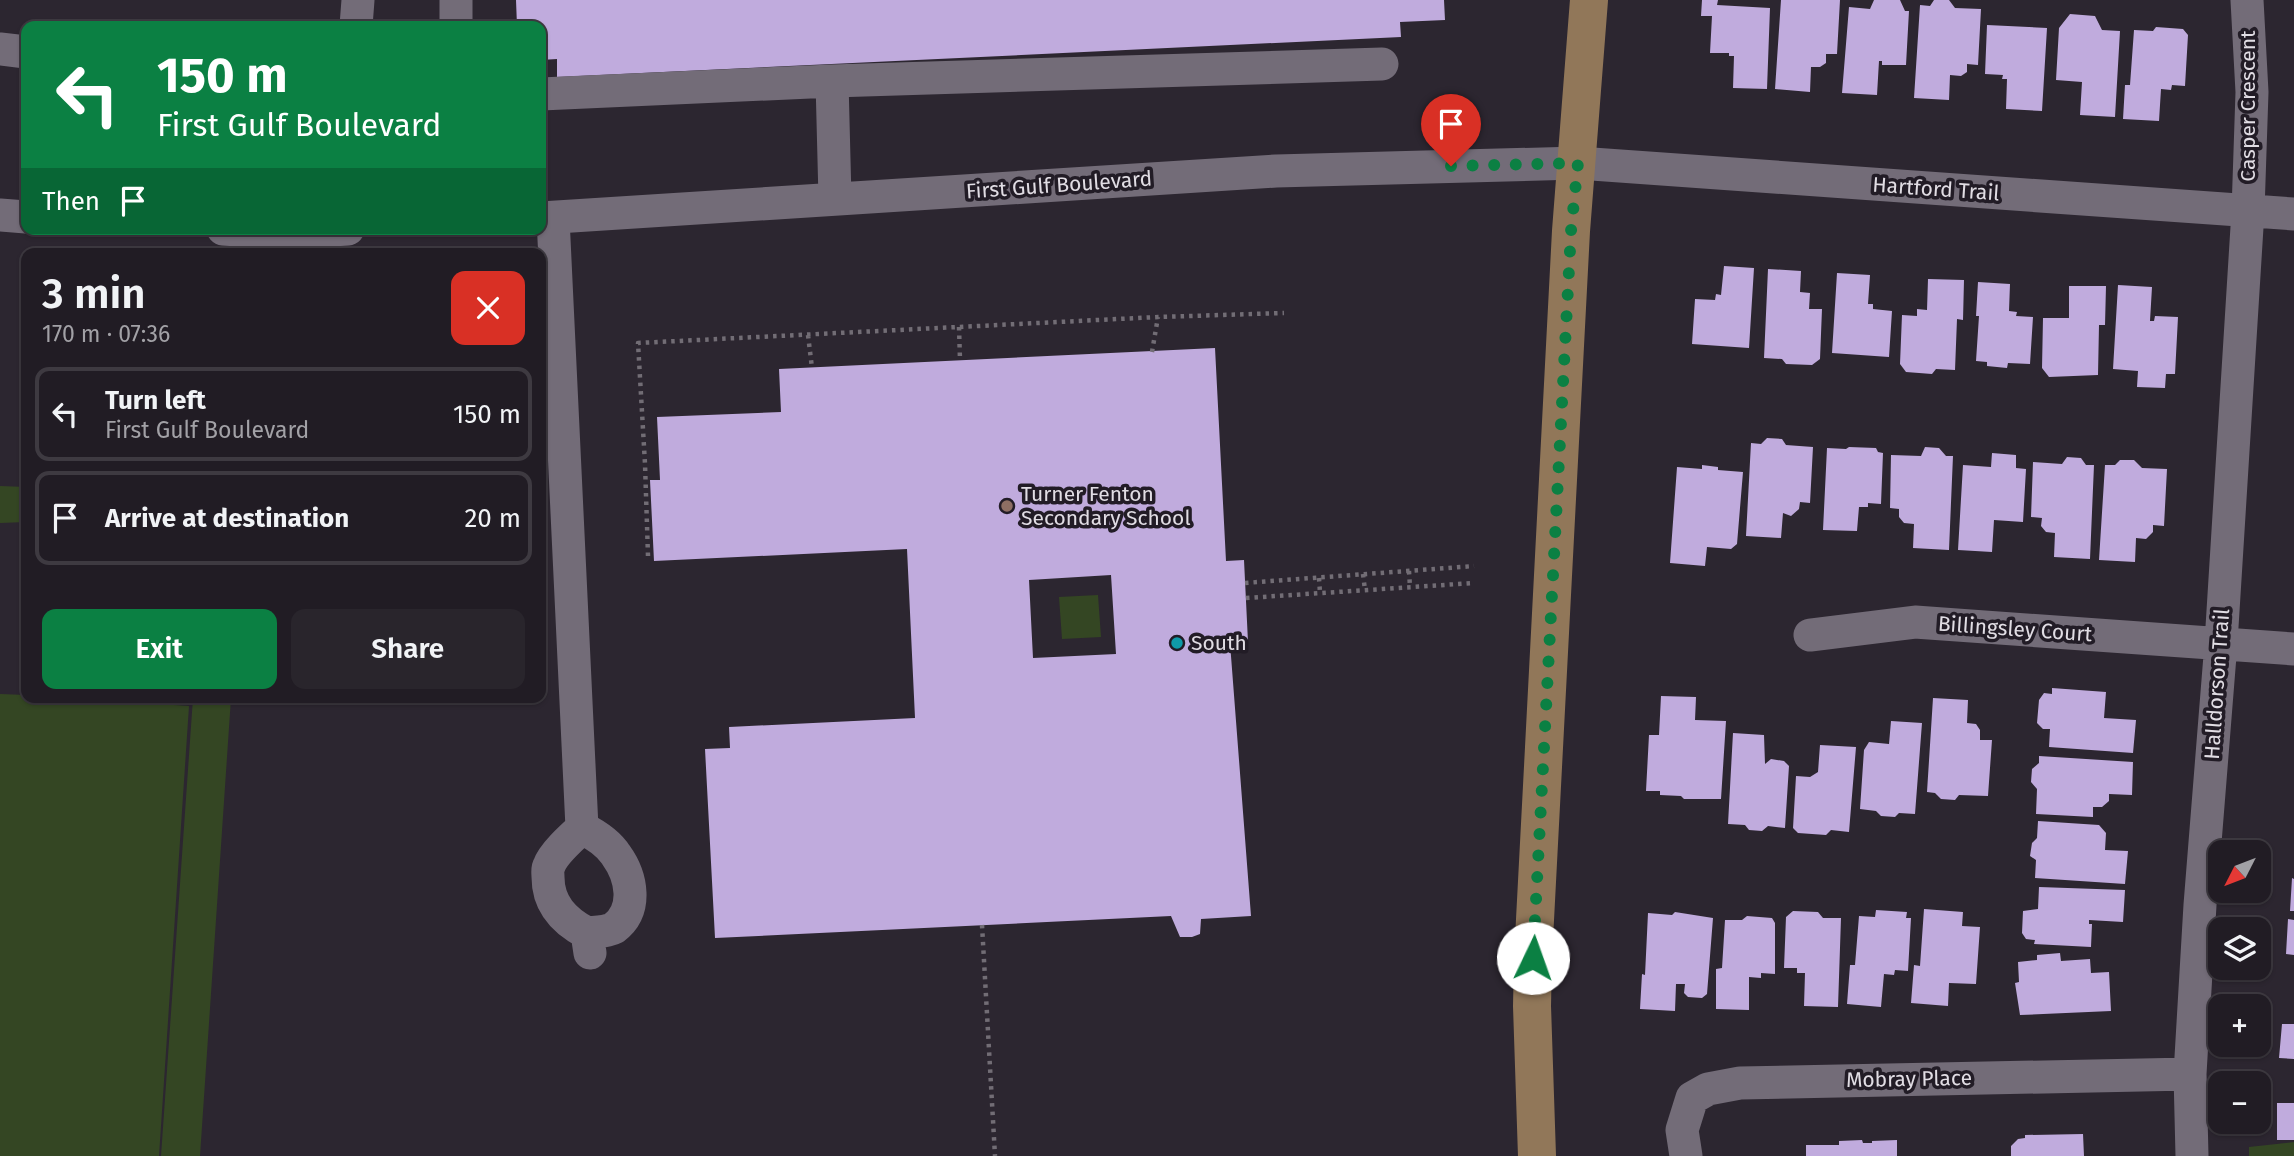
<!DOCTYPE html>
<html lang="en">
<head>
<meta charset="utf-8">
<style>
	body { margin:0; font-family:"Fira Sans",sans-serif; background:#29252c; color:#f1f3f6; height:100vh; display:flex; flex-direction:column; font-size:26px; white-space:nowrap }
	* { box-sizing:border-box; margin:0 }
	p { font-size:23px; color:#a2a1a6 }
	.icon { flex:none; width:38px; height:38px; fill:none; stroke:currentColor; stroke-width:2; stroke-linecap:round; stroke-linejoin:round }
	.map { position:relative; flex:1; overflow:hidden }
	.drawer { position:absolute; left:21px; top:248px; width:525px; height:455px; display:flex; flex-direction:column; background:#211c24; border-radius:14px; box-shadow:0 2px 5px #0004,0 0 0 2px #3e3a41 }
	.drawer>* { flex:none }
	.banner { position:absolute; left:21px; top:21px; width:525px; height:214px; border-radius:14px; box-shadow:0 2px 5px #0004,0 0 0 2px #3e3a41; background:#0b8043; color:#fff; overflow:hidden }
	.needle { width:46px; rotate:228deg }
	.buttons { position:absolute; left:2208px; top:840px; display:grid; gap:14px }
	.buttons a { display:grid; place-items:center; width:63px; height:63px; border-radius:14px; background:#211c24; box-shadow:0 2px 5px #0004,0 0 0 2px #3e3a41; font-size:35px }
	.pin { position:absolute; display:grid; place-items:center; width:60px; height:60px; color:#fff; margin:-72px -30px; border-radius:50% 50% 50% 0; rotate:-45deg; box-shadow:0 0 7px #0007 }
	.pin .icon { rotate:45deg }
	.me { position:absolute; width:77px; margin:-38px; rotate:3deg; stroke-linejoin:round; filter:drop-shadow(0 0 5px #0008) }
	.turn { display:flex; align-items:center; gap:24px; height:147px; padding:0 21px; font-size:32px }
	.turn .icon { width:91px; height:91px; stroke-width:2.5 }
	.turn b { display:block; font-size:49px; line-height:60px }
	.then { display:flex; align-items:center; height:66px; padding:0 21px; background:#0003; gap:14px; font-size:26px }
	.round { display:grid; place-items:center; flex:none; width:74px; height:74px; border-radius:14px; background:#29252c }
	.overview { display:flex; align-items:center; justify-content:space-between; height:119px; padding:0 21px }
	h1 { font-size:42px; font-weight:600; line-height:52px }
	.button { display:flex; gap:14px; margin-top:auto; padding:14px 21px }
	.button a { flex:1; height:80px; border-radius:14px; background:#0b8043; color:#fff; font-size:28px; font-weight:600; line-height:80px; text-align:center }
	.button a+a { background:#29252c; color:#f1f3f6 }
	ul { padding:0; list-style:none }
	li { display:flex; align-items:center; gap:21px; height:94px; margin:0 14px 10px; padding:0 7px; border:4px solid #3e3a41; border-radius:14px }
	li div { flex:1 }
	li b { display:block; font-size:26px }
	li em { font-style:normal }
	.map>svg:first-child { display:block }
	.green { fill:#344623 }
	.building { fill:#c0abdd; fill-rule:evenodd }
	.lines { fill:none; stroke-linecap:round; stroke-linejoin:round }
	.path { stroke:#726d75; stroke-width:4.5; stroke-dasharray:3.5 5; stroke-linecap:butt }
	.minor { stroke:#736c78; stroke-width:33 }
	.major { stroke:#917759; stroke-width:38 }
	.route { stroke:#0b8043; stroke-width:12; stroke-dasharray:0 21.6 }
	.education-dot { fill:#8d6e63; stroke:#221c26; stroke-width:2.5 }
	.culture-dot { fill:#0f9aa8; stroke:#221c26; stroke-width:2.5 }
	.labels { text-anchor:middle; stroke-width:7; stroke-linejoin:round; paint-order:stroke }
	.street-label { font-size:21px; fill:#e1dde4; stroke:#221c26 }
	.poi-label { font-size:21px; fill:#e1dde4; stroke:#221c26; text-anchor:start }
</style>
</head>
<body>
<div class="map">
<svg width="2294" height="1156" viewBox="0 0 2294 1156">
	<rect width="100%" height="100%" fill="#2c2630"/>
	<!-- green -->
	<path class="green" d="M0,486L26,487V522L0,523Z
		M1098,595L1101,637L1062,639L1059,597Z
		M0,694L26,695V698H71L189,706L159,1156H0Z
		M193,698H231L200,1156H161Z
		M2294,1142V1156H2249V1147Z"/>
	<!-- building -->
	<path class="building" d="M516,0H1444L1445,20L1400,22L1401,37L557,77V59L541,60V26H517Z
		M1702,0H1718L1717,5L1770,8L1767,89L1733,88L1734,56H1729V53H1710L1712,16H1701Z
		M1781,0H1840L1837,54H1826V63L1820,67H1811L1810,92L1775,89Z
		M1874,0H1900L1905,11H1909L1906,65H1882V61H1879L1877,95L1842,93L1849,7L1870,9Z
		M1934,0H1949L1955,8L1981,9L1978,65L1967,64V72L1961,76L1950,75L1949,100L1914,98L1920,5L1930,6Z
		M2070,14L2095,16L2102,30L2120,31L2115,117L2080,115L2082,82L2056,80L2059,28Z
		M1987,25L2047,28L2042,111L2006,109L2007,79H2002L2003,75L1985,74Z
		M2156,27L2183,29L2188,35L2185,86L2172,85L2171,90L2161,89L2159,121L2123,119L2125,85H2130L2134,30L2153,31Z
		M1724,266L1754,268L1749,348L1692,344L1695,299L1715,300L1716,294L1721,295Z
		M1768,269L1801,271L1800,292L1810,293L1809,309H1822L1820,359L1812,365L1786,364L1782,359L1764,358Z
		M1837,273L1870,275L1868,304H1873V309L1892,311L1889,357L1832,353Z
		M1928,279L1964,280L1963,320L1957,319L1955,370L1936,369L1932,374L1906,372L1900,364L1902,315L1917,316V309L1927,310Z
		M1978,282L2010,284L2009,311L2017,312L2016,316L2033,317L2030,364L2008,363L2007,368L1987,366V362L1976,361L1979,316H1976Z
		M2118,285L2152,287L2150,321H2154L2155,316L2178,317L2175,374H2166L2165,388L2137,387L2138,371L2113,369Z
		M2069,286H2106L2105,325H2099L2098,375L2049,377L2042,368L2043,318H2069Z
		M1215,348L1226,561L1244,560L1248,642L1230,643L1251,916L1201,919L1200,934L1192,937H1180L1171,916L715,938L705,749L730,748L729,727L915,718L907,549L654,561L650,480H660L657,417L781,412L779,369ZM1111,575L1116,654L1033,658L1029,580Z
		M1767,438L1782,439L1786,445L1813,447L1810,503L1800,502L1799,509L1791,516L1783,513L1781,538L1746,536L1751,443L1761,444Z
		M1849,447L1876,448L1878,452L1883,453L1881,504L1868,503V507H1859L1857,531L1823,530L1827,448L1846,449Z
		M1925,447L1939,448L1946,456H1953L1949,550L1913,548L1914,524L1904,523L1899,517V509L1890,508L1891,455L1921,456Z
		M1992,453L2016,455V468L2026,469L2023,522L1994,520L1992,552L1958,550L1963,465L1991,467Z
		M2067,457L2081,458L2086,465H2094L2090,559L2054,557L2055,533L2046,532L2041,526L2042,518L2031,517L2033,462L2062,464Z
		M2120,460H2134L2142,468L2167,469L2164,526L2153,525V532L2146,539L2136,538L2135,562L2099,560L2105,465H2115Z
		M1702,465L1718,467V470L1743,472L1737,544L1731,549L1707,547L1705,566L1670,563L1677,467L1702,469Z
		M2052,688L2106,692L2104,718L2136,720L2133,753L2049,747L2050,729H2043L2037,723L2039,700L2044,693L2052,694Z
		M1661,696L1696,697L1695,720L1726,721L1721,799H1684L1681,796L1660,795V791H1646L1649,735H1659Z
		M1933,698L1968,700L1967,723L1976,724L1980,730V740H1992L1988,796L1959,795L1955,800L1941,799L1935,793L1927,792Z
		M1891,721L1922,723L1915,814L1899,813L1895,817L1881,816L1876,811L1860,809L1864,750L1869,742L1889,744Z
		M1733,733L1764,735L1765,764L1771,759L1784,761L1789,766L1785,828L1768,826L1762,831L1749,830L1745,825L1728,824Z
		M1820,745L1856,747L1849,832L1831,830L1826,835L1798,833L1793,828L1796,776L1810,777L1818,772Z
		M2039,756L2133,762L2132,795L2109,794V801L2102,807H2093V817L2036,814L2037,789L2031,782L2032,769L2039,763Z
		M2038,821L2099,825L2106,833L2105,850L2128,851L2125,884L2035,878L2036,860L2030,856L2032,843L2037,838Z
		M2292,878L2294,879V911H2290Z
		M2039,887L2125,890L2123,922L2089,920V924H2092L2091,947L2034,944L2035,940L2026,939L2022,933L2023,911L2038,909Z
		M1924,909L1963,912L1962,926L1980,927L1976,984L1949,983L1948,1006L1911,1003L1914,965L1920,966Z
		M1876,910L1907,912L1906,918H1911L1908,971L1895,970L1894,975L1884,974L1881,1007L1847,1004L1850,965H1855L1859,916L1875,917Z
		M1793,911L1818,912L1823,918H1841L1838,1007L1804,1006L1805,973H1797V968H1784L1786,917Z
		M1675,912L1713,918L1707,994L1702,998L1688,997L1684,993L1685,984H1676L1675,1011L1640,1009L1642,974L1645,975L1648,913L1672,915Z
		M1747,916L1772,918L1775,923V974L1761,973V978L1749,977V1010L1716,1009V969L1722,968L1725,920H1742Z
		M2288,919L2294,920V955L2286,954Z
		M2060,953L2061,961L2090,959L2091,973L2109,972L2111,1011L2020,1015L2015,983L2019,982L2018,962L2037,960V955Z
		M2282,1024H2294V1059L2279,1058Z
		M2277,1103H2294V1140H2277Z
		M2083,1134L2084,1156H2011V1146L2018,1139L2025,1138V1135Z
		M1862,1140L1863,1143H1872V1141L1897,1140V1156H1806V1145H1839V1141Z"/>
	<g class="lines">
		<!-- path -->
		<path class="path" d="M959,327L960,360
			M808,335L812,368
			M1152,352L1158,317
			M648,556L645,464L638,343L1158,317L1284,313
			M1409,571L1410,587
			M1363,574L1365,590
			M1319,578L1320,593
			M1245,583L1474,566
			M1246,598L1474,583
			M982,925L995,1156"/>
		<!-- minor -->
		<path class="minor" d="M356,26L358,0
			M456,26V0
			M0,49L26,52
			M832,81L835,199
			M541,94L832,81L1382,64
			M0,215L26,217
			M541,218L1276,171L1578,163L2294,214
			M553,218L582,828C572,837 553,854 549,866C547,869 548,873 548,877C548,904 564,921 587,933L590,953
			M223,229L282,233L348,229
			M1810,635L1915,622L2294,649
			M582,828C594,834 609,844 616,855C632,877 638,910 614,928C607,932 595,932 587,933
			M1686,1156L1682,1130L1692,1098L1708,1089L1740,1083L2190,1074
			M2192,1156L2190,1074L2200,905L2221,643L2248,211L2252,92L2247,0"/>
		<!-- major -->
		<path class="major" d="M1537,1156L1532,1006L1533,958L1571,231L1589,0"/>
	</g>
	<g class="lines">
		<!-- route -->
		<path class="route" d="M1451,166L1578,163L1571,231L1533,958"/>
	</g>
	<!-- markers -->
	<circle class="education-dot" cx="1007" cy="506" r="7"/>
	<circle class="culture-dot" cx="1177" cy="643" r="7"/>
	<g class="labels">
		<!-- street labels -->
		<g class="street-label">
			<text transform="translate(2248 106) rotate(-90)" y="7">Casper Crescent</text>
			<text transform="translate(1059 185) rotate(-4)" y="7">First Gulf Boulevard</text>
			<text transform="translate(1936 189) rotate(4)" y="7">Hartford Trail</text>
			<text transform="translate(2015 629) rotate(4)" y="7">Billingsley Court</text>
			<text transform="translate(2217 684) rotate(-86)" y="7">Halldorson Trail</text>
			<text transform="translate(1909 1079) rotate(-1)" y="7">Mobray Place</text>
		</g>
		<!-- poi labels -->
		<g class="poi-label">
			<text x="1021" y="501">Turner Fenton<tspan x="1021" dy="24">Secondary School</tspan></text>
			<text x="1191" y="650">South</text>
		</g>
	</g>
</svg>
<div class="buttons">
<a><svg class="needle" viewBox="-14 -14 28 28"><path d="M0-13l5 13h-10z" fill="#e53935"/><path d="M0 13l5-13h-10z" fill="#a2a1a6"/></svg></a>
<a><svg class="icon" aria-label="layers" viewBox="0 0 24 24"><path d="M12 4l9 5-9 5-9-5zM3 14l9 5 9-5"/></svg></a>
<a>+</a>
<a>−</a>
</div>
<div class="pin" style="left:1451px;top:166px;background:#d93025"><svg class="icon" aria-label="arrive" viewBox="0 0 24 24"><path d="M6 21V4h12l-3 4 3 4H6"/></svg></div>
<svg class="me" style="left:1533px;top:958px" viewBox="-20 -20 40 40"><circle r="19" fill="#fff"/><path d="M0-13L10 11 0 6-10 11z" fill="#0b8043"/></svg>
<div class="banner">
<div class="turn"><svg class="icon" aria-label="left" viewBox="0 0 24 24"><path d="M17 20v-9H6M10 6l-5 5 5 5"/></svg><div><b>150 m</b>First Gulf Boulevard</div></div>
<div class="then">Then<svg class="icon" aria-label="arrive" viewBox="0 0 24 24"><path d="M6 21V4h12l-3 4 3 4H6"/></svg></div>
</div>
<section class="drawer">
<div class="overview"><div><h1>3 min</h1><p>170 m · 07:36</p></div><a class="round" style="background:#d93025;color:#fff"><svg class="icon" aria-label="close" viewBox="0 0 24 24"><path d="M6 6l12 12M18 6L6 18"/></svg></a></div>
<ul>
<li><svg class="icon" aria-label="left" viewBox="0 0 24 24"><path d="M17 20v-9H6M10 6l-5 5 5 5"/></svg><div><b>Turn left</b><p>First Gulf Boulevard</p></div><em>150 m</em></li>
<li><svg class="icon" aria-label="arrive" viewBox="0 0 24 24"><path d="M6 21V4h12l-3 4 3 4H6"/></svg><div><b>Arrive at destination</b></div><em>20 m</em></li>
</ul>
<div class="button"><a>Exit</a><a>Share</a></div>
</section>
</div>
</body>
</html>
